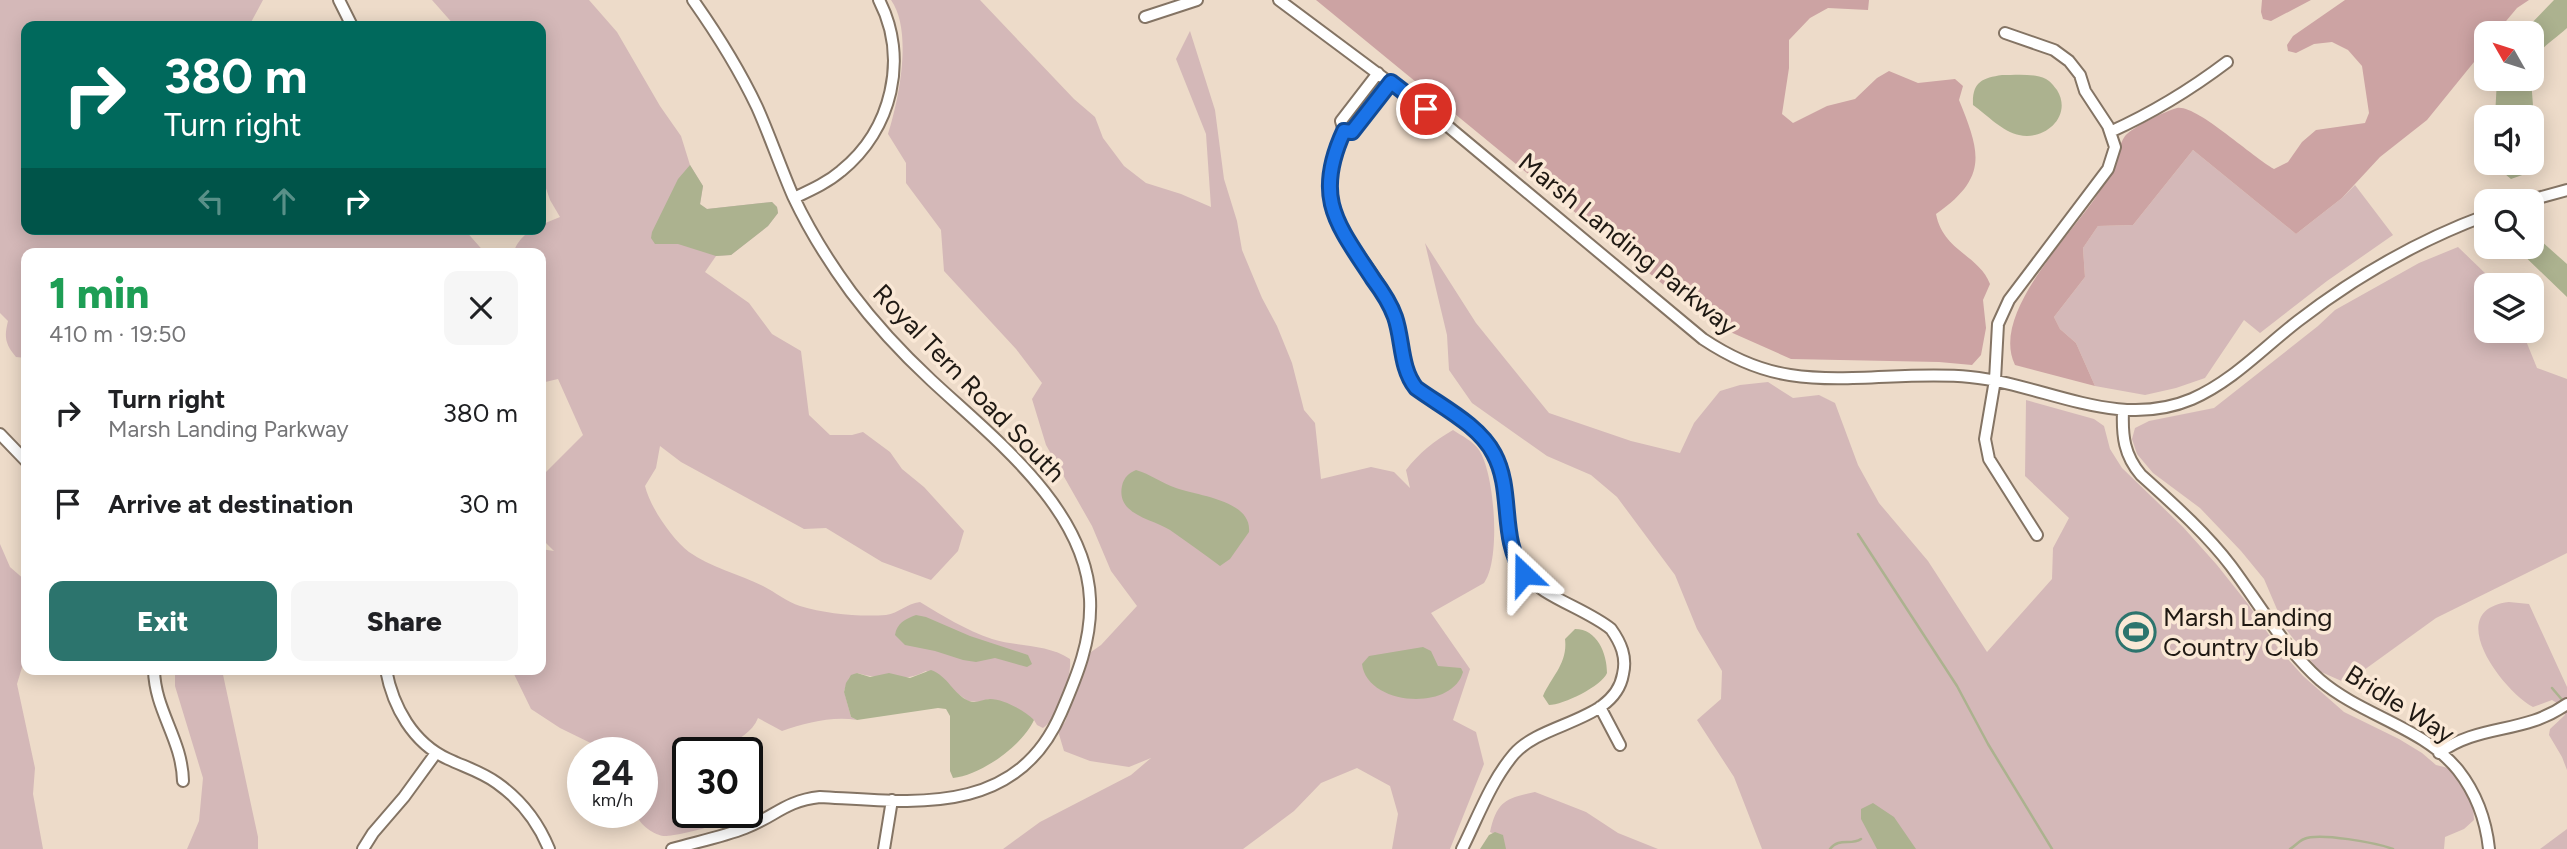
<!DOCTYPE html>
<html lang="en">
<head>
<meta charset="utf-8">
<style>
	body { margin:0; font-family:Figtree,sans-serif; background:#f6f6f6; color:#202124; height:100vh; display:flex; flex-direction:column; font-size:26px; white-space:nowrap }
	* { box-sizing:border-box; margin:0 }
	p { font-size:23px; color:#757577 }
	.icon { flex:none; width:38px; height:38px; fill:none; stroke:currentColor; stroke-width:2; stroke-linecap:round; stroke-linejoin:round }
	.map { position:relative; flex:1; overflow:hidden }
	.panel { position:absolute; left:21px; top:248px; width:525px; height:427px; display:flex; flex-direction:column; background:#fff; border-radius:14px; box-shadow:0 4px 18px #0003 }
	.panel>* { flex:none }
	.top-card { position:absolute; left:21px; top:21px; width:525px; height:214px; border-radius:14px; box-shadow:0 4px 18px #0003; background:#00695c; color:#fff; overflow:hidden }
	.needle { width:46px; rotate:309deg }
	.fabs { position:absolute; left:2474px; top:21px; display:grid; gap:14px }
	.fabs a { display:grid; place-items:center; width:70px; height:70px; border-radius:14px; background:#fff; box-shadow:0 4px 18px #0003; font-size:35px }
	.speed { position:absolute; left:567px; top:737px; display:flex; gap:14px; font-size:35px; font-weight:700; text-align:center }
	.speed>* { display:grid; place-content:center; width:91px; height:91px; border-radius:50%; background:#fff; box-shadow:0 4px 18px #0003; line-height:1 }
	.speed small { font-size:18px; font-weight:400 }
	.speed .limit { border:4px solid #111; border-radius:10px; background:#fff; color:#111 }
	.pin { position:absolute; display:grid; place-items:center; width:60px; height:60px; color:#fff; margin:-30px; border:4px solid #fff; border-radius:50%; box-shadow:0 2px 7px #0007 }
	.me { position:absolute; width:77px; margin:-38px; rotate:337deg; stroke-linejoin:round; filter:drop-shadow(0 0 5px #0008) }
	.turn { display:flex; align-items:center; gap:24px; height:147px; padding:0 28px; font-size:32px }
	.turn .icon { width:91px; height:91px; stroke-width:2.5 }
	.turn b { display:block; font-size:49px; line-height:60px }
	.lanes { display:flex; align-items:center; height:66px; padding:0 28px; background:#0003; justify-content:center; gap:35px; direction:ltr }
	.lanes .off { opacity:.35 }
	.round { display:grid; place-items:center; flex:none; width:74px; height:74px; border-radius:14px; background:#f6f6f6 }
	.overview { display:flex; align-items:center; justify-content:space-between; height:119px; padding:0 28px }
	h1 { font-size:42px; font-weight:800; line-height:52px; color:#1e9e55 }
	.cta { display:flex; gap:14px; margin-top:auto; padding:14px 28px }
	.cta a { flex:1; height:80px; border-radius:14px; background:#2c746d; color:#fff; font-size:28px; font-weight:800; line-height:80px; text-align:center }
	.cta a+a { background:#f6f6f6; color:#202124 }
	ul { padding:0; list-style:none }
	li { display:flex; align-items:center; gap:21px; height:91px; padding:0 28px }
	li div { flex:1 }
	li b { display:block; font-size:26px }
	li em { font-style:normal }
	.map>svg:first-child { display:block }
	.green { fill:#d4b8b8 }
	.forest { fill:#cca3a3 }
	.water { fill:#acb28f }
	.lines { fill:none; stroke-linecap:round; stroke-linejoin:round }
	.stream { stroke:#acb28f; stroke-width:2.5 }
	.street-casing { stroke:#847464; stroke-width:14 }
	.street { stroke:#fff; stroke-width:10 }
	.route-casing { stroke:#114b97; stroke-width:18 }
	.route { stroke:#1a73e8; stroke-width:12 }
	.labels { text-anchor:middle; stroke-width:7; stroke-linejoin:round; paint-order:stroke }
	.street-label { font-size:26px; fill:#1f1913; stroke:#fae8d6 }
	.poi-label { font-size:26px; fill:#1f1913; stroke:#fae8d6; text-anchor:start }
</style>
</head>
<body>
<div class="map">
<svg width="2567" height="849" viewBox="0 0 2567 849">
	<rect width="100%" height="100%" fill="#eddbc9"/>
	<!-- green -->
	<path class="green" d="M0,0H263L249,26H26V229H464L486,254H26V358L16,357C5,344 4,337 8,321L0,313Z
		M432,0H589L617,32L660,106L681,136L690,165L703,186L700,205L707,209L772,202L777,207L778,213L768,226L731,255L716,256L705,272L749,303L772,334L801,351L809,415L830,435H852L863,432L890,452L902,469L924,487L964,531L958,551L931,580L882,562L826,528L804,529L681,462L660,446L656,468L645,486C650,507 672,539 689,552C710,567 739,574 763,586C775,592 787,602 800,606C826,614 860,617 886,615C899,613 906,604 920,602C943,616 966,630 992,639C1018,647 1048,644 1070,659C1072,677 1058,718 1043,728L1037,725L1034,720L989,699L979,702L968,701L926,671C906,682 879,679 857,673L849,678L844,691L851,717L857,720C831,716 806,723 782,731L758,718C752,733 738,738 726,749V752H688V812H722C720,818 713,825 707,827C701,830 669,837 663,836C652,834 638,823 635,812H642V752H609L560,728L531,709L512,670H541V549L554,551L541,538V477L583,435L558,379L541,383V254H513C517,241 527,229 541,229L543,224L560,217L550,200L541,174V26H455Z
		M891,0H980L1074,99L1095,117L1103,138L1124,166L1146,183L1181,194L1211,207L1206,134L1176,59L1190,31L1215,110L1224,179L1237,221L1242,250L1262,298L1277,326L1292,363L1304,410L1315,423L1321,479L1371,467L1394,472L1410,488L1406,470C1419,453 1434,441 1453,430C1462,436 1473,441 1479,450C1495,474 1501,560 1484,583L1431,613L1470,669L1453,720L1476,732L1484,764L1450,849H1392L1398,814L1390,786L1357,768L1321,783L1294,811L1243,849H1003L1040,822L1131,775L1151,758L1129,767L1090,761L1064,751L1058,731L1065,722L1091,652L1101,645L1137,606L1111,571L1092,526L1046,445L1032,399L1042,383L1016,349L944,271L941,230L906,183V163L888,134C899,99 913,31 891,0Z
		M2193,150L2296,234L2342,198L2355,185L2393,235L2327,281L2260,333L2244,320L2205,378L2176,388L2145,395L2095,386L2076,343L2060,329L2054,317L2085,277L2083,248L2098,226L2133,225Z
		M1425,243L1476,323L1549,413L1631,441L1680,453L1694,423L1720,391L1740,385L1768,382L1793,398L1819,395L1835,403L1858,465L1879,503L1928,561L1987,652L2052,579L2053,548L2069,518L2025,476L2026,400L2094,419L2104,426L2110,449L2122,468L2183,527L2217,565L2248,604L2278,648L2303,676L2344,712L2399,739L2422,753L2436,765L2448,768L2466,790L2473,806L2474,820L2464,829L2445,837L2444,849H1762L1734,777L1697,720L1721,699L1722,671L1697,629L1675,575L1617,497L1591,475L1547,456L1472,403L1449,370L1447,335Z
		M2458,247L2486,274L2494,285H2487V331H2522L2537,368L2567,379V553L2436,618L2346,683L2319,671L2285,628L2264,579L2241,551L2200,508L2153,473L2137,454L2132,439L2135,428L2149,421L2214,408L2318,326L2335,310L2419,263Z
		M0,544L10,567L26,581V654L17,684L35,768L33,794L43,849H0Z
		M2509,602L2529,604L2567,687V770L2562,757L2549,735L2550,729L2565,715L2560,705L2552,700L2533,707C2503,691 2441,610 2509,602Z
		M175,670H222L258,837V849H187L199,821L203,778L175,686Z
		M1535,792L1586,812L1618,833L1658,849H1503L1501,837L1490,832C1497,801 1506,798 1535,792Z
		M2567,829V849H2540Z"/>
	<!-- forest -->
	<path class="forest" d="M1316,0H1869L1868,10L1828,8L1810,18L1789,40V68L1782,114L1793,123L1827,106L1855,99L1877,78L1889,71L1918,83L1955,79L1963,86L1959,100C1980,152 1989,177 1936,214C1943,251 1979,255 1990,284L1983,300L1986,328L1981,355L1972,365L1939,362L1791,359L1710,323Z
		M2262,0H2311L2271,21L2263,19L2261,12Z
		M2345,0H2529L2517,8L2496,33H2487V46L2427,120L2380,157L2342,198L2296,234L2193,150L2133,225L2098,226L2083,248L2085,277L2054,317L2060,329L2076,343L2095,386L2015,365C1989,312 2076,231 2101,189C2106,182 2111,174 2114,166C2118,156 2119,144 2125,136C2133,127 2165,111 2177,108C2196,104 2252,157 2274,169L2288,162L2302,142L2316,130L2365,123L2369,113L2362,66L2348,50L2332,42L2314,44L2296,53L2288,51L2287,45L2293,36Z"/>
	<!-- water -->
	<path class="water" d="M2554,0H2567V28C2553,41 2539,47 2532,66V33H2522Z
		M2002,75C2016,75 2033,73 2046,79C2050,81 2054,86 2057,90C2073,116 2045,141 2019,135C2003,132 1987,115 1973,105C1972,82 1982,78 2002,75Z
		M2497,79H2531L2534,119L2532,130V117H2495Z
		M2498,163H2528V164L2525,174L2511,179L2499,169Z
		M690,165L703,186L700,204L707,209L772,202L777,207L778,213L768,226L731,255L716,256L678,244H655L651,238L652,232L678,179Z
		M2532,233L2567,264V297L2515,247H2532Z
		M1136,470C1150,474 1162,483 1176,488C1198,496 1252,500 1249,532L1230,559L1220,566C1204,554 1187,542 1170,530C1153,519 1116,515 1122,486C1124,477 1129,473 1136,470Z
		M916,615L926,617L970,636L1028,655L1032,664L1027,667L995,658L976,662L963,660L935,651L905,645L895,635C897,623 905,619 916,615Z
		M1575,629C1597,629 1607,653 1607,673C1602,686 1563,705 1549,705L1543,696C1552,676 1568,663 1565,639Z
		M1423,647L1431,651L1438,666L1461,668L1463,672C1452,712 1367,706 1362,664L1369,656Z
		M931,670C948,676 953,694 969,701C977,704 982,699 990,699C1004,699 1025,711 1034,720C1022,746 981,775 953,778L950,771V716L946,709L938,708L857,720L851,717L844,692L846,683L851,675L857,673L870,677L889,673L910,678Z
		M1873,803L1894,817L1916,849H1877L1861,819V809Z
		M1495,832L1503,835L1506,849H1480L1489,835Z"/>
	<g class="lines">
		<!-- stream -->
		<path class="stream" d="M1858,534L1957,686L1988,744L2052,849
			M2552,688L2564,702
			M1830,849C1839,837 1851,846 1861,839
			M2290,849C2295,846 2299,841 2304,839C2319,832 2377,843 2393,849"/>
		<!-- street casing -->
		<g class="street-casing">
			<path id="street" d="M339,0L352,26
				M1279,0L1444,123L1703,339C1730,357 1757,370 1790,375C1849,384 1910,371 1970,377C2044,384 2117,431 2192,399C2233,381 2263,348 2298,321C2355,277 2419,240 2487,215
				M1145,17L1197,0
				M2005,33L2054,50L2069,61L2080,75L2085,91L2108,126L2115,147L2108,169L2009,300L1998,324L1995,380L1985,439L1989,459L2037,535
				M1378,73L1341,121L1344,131C1299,223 1368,243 1395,317C1403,340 1400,368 1416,388C1442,407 1478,424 1494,453C1513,488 1497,538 1522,571C1541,597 1585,608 1611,629C1621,643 1627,657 1623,674C1615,722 1543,721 1514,754C1491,781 1478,817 1462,849
				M1344,131L1352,132L1391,82
				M2110,132C2152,113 2190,90 2227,62
				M794,198C811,190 827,183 841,171C892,130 909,58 879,0
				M2527,201L2567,190
				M2123,411C2122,436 2124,455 2141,475C2172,503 2206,533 2231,566C2260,605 2284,648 2320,680C2362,716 2423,727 2458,770C2476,793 2486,820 2489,849
				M0,434L26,461
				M154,670C155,711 182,739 183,781
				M386,670C393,707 413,743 448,759C465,767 482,772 497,783C521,800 538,822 549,849
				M1600,707L1620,745
				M2439,753C2480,723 2523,735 2567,704
				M363,849L373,833L404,797L436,753
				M672,849C696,842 722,837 745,828C775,817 784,801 820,797C912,802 1016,818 1061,713C1077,676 1092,640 1090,599C1086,508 992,437 931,380C902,353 875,324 851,292C829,262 809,230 793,196C780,166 770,136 757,107C739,69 717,34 693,0
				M884,849L892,800"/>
		</g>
		<!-- street -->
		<use href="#street" class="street"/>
	</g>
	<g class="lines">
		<!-- route casing -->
		<g class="route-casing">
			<path id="route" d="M1426,109L1391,82L1352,132L1344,131C1313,198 1337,224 1373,279C1382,291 1390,303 1395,317C1403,340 1400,368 1416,388C1442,407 1479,425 1494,454C1514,491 1499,538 1524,574"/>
		</g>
		<!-- route -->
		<use href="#route" class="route"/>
	</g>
	<!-- icons -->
	<defs>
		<g id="stadium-ring" transform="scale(2.0125)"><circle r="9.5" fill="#fae8d6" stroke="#2c746d" stroke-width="1.5"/><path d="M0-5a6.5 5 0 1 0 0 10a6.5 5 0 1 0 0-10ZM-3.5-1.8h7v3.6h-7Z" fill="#2c746d"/></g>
	</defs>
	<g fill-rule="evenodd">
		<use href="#stadium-ring" x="2136" y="632"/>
	</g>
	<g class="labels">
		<!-- street labels -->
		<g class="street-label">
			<text transform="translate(1628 244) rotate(39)" y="9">Marsh Landing Parkway</text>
			<text transform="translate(969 383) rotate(46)" y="9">Royal Tern Road South</text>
			<text transform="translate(2400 704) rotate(32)" y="9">Bridle Way</text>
		</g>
		<!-- poi labels -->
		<g class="poi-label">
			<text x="2163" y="626">Marsh Landing<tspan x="2163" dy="30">Country Club</tspan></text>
		</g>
	</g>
</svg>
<div class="fabs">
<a><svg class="needle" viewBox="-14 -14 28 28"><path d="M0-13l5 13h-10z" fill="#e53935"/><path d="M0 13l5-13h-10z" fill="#757577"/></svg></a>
<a><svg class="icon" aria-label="sound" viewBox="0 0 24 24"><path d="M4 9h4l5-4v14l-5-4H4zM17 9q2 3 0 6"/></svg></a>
<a><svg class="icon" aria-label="search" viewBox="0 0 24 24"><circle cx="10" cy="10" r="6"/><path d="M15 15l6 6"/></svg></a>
<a><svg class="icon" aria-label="layers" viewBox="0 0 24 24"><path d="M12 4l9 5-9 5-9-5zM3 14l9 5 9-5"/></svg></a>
</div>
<div class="speed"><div>24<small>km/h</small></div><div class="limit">30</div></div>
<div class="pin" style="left:1426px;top:109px;background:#d93025"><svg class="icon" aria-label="arrive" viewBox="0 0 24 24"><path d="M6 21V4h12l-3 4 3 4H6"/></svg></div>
<svg class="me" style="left:1524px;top:574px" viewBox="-20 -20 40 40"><path d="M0-17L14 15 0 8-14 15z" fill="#1a73e8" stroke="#fff" stroke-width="4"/></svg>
<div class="top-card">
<div class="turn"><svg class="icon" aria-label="right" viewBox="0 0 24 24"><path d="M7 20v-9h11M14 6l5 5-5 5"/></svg><div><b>380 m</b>Turn right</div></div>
<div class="lanes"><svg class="icon off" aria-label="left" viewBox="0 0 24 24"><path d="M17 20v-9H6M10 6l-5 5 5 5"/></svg><svg class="icon off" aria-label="ahead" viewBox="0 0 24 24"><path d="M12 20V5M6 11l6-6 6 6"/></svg><svg class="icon" aria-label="right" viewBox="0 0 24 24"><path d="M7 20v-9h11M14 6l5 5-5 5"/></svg></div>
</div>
<section class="panel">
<div class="overview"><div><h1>1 min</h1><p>410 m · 19:50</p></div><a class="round"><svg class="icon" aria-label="close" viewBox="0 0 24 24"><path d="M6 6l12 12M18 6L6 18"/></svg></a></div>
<ul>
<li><svg class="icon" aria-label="right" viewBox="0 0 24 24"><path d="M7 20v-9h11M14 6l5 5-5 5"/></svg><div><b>Turn right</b><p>Marsh Landing Parkway</p></div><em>380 m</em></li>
<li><svg class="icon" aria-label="arrive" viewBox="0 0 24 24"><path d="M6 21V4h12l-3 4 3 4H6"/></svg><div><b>Arrive at destination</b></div><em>30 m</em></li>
</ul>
<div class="cta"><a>Exit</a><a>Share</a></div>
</section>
</div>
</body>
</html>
